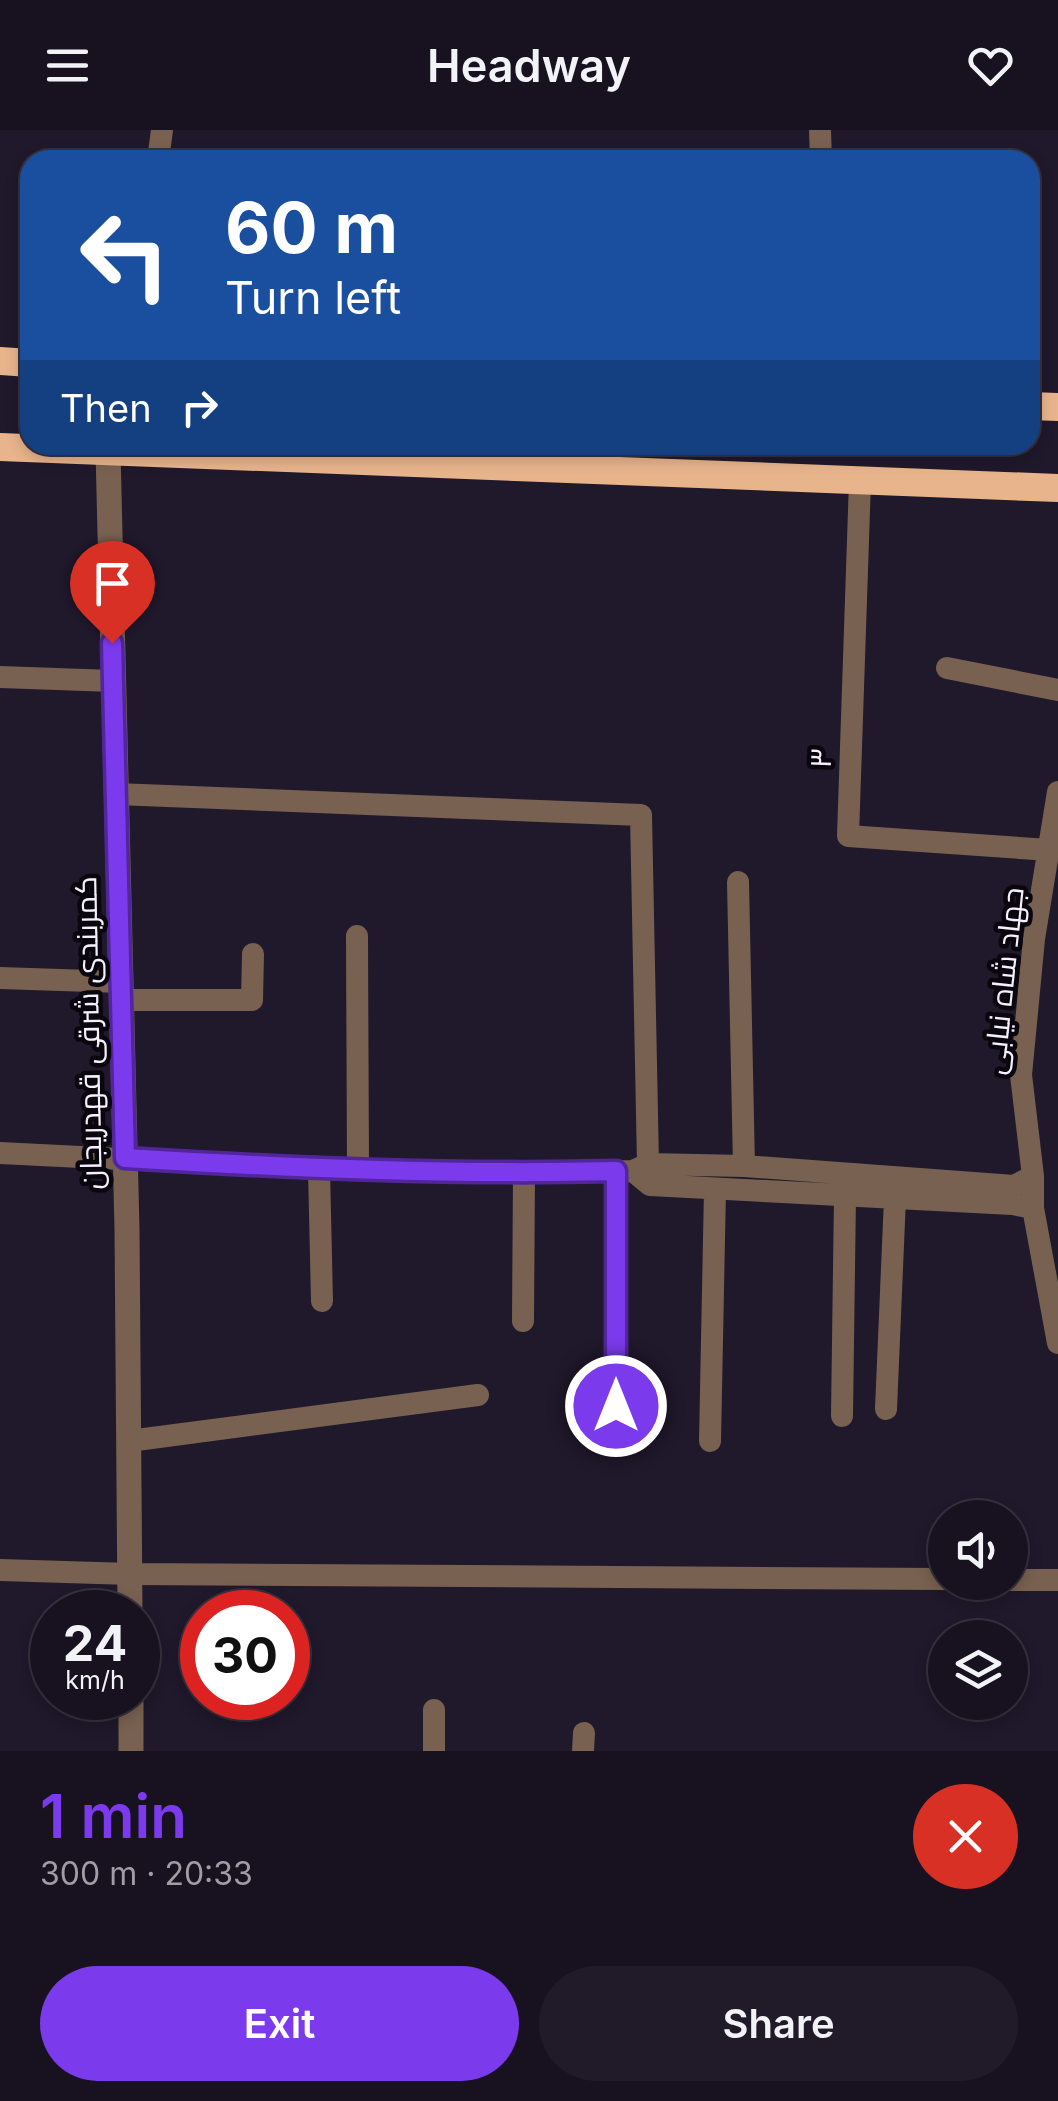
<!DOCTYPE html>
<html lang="en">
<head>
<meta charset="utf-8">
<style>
	body { margin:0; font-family:Inter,Cairo,sans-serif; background:#211b29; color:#f1f3f6; height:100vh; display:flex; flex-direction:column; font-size:38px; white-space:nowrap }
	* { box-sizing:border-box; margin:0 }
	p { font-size:32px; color:#9f9ea5 }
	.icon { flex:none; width:55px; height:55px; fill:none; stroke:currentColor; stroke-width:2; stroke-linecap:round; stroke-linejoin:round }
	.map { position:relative; height:1621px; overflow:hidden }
	.panel { display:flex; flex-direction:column; background:#181220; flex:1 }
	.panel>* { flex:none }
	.top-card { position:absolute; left:20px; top:20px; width:1020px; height:305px; border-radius:30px; box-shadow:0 5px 15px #0003,0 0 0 2px #36323e; background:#1a4fa0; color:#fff; overflow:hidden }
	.tools { position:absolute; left:928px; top:1370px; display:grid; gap:20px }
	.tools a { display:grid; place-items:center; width:100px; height:100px; border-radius:50%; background:#181220; box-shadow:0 5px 15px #0003,0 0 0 2px #36323e; font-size:50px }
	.speed { position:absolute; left:30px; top:1460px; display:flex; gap:20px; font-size:50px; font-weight:700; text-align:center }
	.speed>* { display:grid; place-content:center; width:130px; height:130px; border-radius:50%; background:#181220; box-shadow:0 5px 15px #0003,0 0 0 2px #36323e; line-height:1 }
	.speed small { font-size:25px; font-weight:400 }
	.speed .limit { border:15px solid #d22; background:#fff; color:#111 }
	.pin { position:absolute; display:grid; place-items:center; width:85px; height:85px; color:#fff; margin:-102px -42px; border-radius:50% 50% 50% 0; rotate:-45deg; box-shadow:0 0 10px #0007 }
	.pin .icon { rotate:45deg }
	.me { position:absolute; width:110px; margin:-55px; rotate:0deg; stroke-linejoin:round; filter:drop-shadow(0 0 8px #0008) }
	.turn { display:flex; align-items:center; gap:35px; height:210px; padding:0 40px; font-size:45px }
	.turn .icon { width:130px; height:130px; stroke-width:2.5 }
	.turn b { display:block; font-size:70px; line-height:85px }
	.then { display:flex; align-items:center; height:95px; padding:0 40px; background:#0003; gap:20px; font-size:38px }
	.round { display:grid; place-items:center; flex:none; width:105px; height:105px; border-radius:52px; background:#211b29 }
	.head { display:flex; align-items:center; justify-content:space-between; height:170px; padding:0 40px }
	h1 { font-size:60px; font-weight:600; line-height:75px; color:#7c3aed }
	.button { display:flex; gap:20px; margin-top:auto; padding:20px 40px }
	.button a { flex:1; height:115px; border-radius:60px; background:#7c3aed; color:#fff; font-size:40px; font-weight:600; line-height:115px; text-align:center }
	.button a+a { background:#211b29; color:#f1f3f6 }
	header { display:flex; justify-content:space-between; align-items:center; height:130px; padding:0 40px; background:#181220; font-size:45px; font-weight:600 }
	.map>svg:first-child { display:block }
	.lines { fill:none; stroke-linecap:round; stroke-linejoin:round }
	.minor { stroke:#786150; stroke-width:22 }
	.tertiary { stroke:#786150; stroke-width:25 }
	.trunk { stroke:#e8b48c; stroke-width:28 }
	.route-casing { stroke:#51269a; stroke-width:25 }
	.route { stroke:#7c3aed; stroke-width:18 }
	.labels { text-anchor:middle; stroke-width:9; stroke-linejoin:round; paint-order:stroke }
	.street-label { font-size:30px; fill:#f5f0fe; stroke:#09060d }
</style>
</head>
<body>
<header><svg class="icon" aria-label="menu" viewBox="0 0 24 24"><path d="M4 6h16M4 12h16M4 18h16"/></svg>Headway<svg class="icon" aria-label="heart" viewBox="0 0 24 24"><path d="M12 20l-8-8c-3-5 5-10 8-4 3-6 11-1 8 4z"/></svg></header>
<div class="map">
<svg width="1058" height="1621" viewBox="0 0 1058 1621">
	<rect width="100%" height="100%" fill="#20182b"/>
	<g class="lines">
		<!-- minor -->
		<path class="minor" d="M820,0L821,30
			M158,30L162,0
			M860,351L848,706L1049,720
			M947,538L1058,560
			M0,547L113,551
			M1058,662L1034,809L1021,945L1033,1046V1078L1058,1213
			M116,664L641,685L648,1034
			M738,752L744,1036
			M357,806L358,1039
			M0,848L121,852
			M121,870H252L253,824
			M0,1023L319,1039L524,1043L633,1041L648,1034L744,1036L1014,1056L1033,1046
			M319,1039L322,1171
			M633,1041L650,1055L1012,1074L1033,1078
			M523,1191L524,1043
			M616,1275L617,1041
			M886,1279L895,1068
			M842,1286L845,1065
			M129,1311L478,1265
			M710,1311L715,1059
			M0,1440L130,1444L945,1449
			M1010,1450H1058
			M434,1580V1621
			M583,1621L584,1603"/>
		<!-- tertiary -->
		<path class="tertiary" d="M108,321L127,1099L130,1482
			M131,1568V1621"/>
		<!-- trunk -->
		<path class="trunk" d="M0,231L30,233
			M1030,276L1058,277
			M0,317L1058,358"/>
	</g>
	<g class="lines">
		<!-- route casing -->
		<g class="route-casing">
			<path id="route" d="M112,513L125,1028C289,1038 452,1045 616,1041V1276"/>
		</g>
		<!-- route -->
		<use href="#route" class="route"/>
	</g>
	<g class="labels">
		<!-- street labels -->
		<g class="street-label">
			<text transform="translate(821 628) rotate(-88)" y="10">۳</text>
			<text transform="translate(1004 851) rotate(-84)" y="10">جهاد شاه نیابی</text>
			<text transform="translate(89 903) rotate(-91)" y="10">کمربندی شرقی قهدریجان</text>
		</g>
	</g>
</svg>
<div class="tools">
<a><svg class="icon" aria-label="sound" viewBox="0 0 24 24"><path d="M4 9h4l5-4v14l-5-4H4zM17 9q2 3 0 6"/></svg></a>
<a><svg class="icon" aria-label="layers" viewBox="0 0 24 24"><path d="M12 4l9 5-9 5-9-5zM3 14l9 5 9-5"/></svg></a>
</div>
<div class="speed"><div>24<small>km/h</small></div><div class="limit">30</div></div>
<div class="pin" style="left:112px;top:513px;background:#d93025"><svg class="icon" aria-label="arrive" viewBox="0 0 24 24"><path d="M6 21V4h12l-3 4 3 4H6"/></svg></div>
<svg class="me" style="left:616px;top:1276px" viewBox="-20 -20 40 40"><circle r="17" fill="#7c3aed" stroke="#fff" stroke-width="3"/><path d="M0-11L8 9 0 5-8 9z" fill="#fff"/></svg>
<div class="top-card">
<div class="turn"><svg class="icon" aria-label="left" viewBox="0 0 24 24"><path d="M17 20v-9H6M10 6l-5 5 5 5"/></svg><div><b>60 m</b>Turn left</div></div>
<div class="then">Then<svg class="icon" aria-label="right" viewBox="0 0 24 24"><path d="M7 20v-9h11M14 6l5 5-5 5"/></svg></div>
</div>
</div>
<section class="panel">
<div class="head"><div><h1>1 min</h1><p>300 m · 20:33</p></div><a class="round" style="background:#d93025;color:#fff"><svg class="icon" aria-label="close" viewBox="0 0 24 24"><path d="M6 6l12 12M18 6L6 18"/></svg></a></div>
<div class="button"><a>Exit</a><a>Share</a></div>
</section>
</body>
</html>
